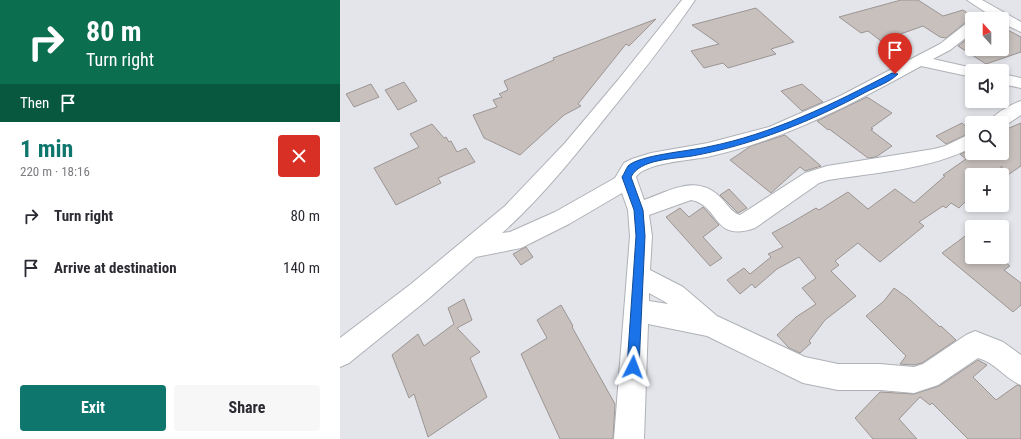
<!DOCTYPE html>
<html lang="en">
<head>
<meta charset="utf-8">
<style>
	body { margin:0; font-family:"Roboto Condensed",sans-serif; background:#f7f7f7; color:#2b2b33; height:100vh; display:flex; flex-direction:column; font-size:15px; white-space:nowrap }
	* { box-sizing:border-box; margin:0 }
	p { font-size:13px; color:#7c7c81 }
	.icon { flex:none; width:22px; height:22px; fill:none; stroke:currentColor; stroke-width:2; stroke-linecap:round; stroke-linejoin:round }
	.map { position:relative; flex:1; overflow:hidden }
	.panel { display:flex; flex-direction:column; background:#fff; width:340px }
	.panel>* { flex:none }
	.guide { background:#0b6e4f; color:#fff; overflow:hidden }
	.needle { width:26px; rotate:339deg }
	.controls { position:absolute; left:625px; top:12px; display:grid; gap:8px }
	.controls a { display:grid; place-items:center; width:44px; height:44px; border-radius:4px; background:#fff; box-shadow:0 2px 6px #0003; font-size:20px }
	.pin { position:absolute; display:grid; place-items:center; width:34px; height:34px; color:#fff; margin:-41px -17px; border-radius:50% 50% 50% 0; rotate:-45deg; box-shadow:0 0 4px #0007 }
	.pin .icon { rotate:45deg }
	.me { position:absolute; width:44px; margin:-22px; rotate:3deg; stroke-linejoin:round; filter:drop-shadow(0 0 3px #0008) }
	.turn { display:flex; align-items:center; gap:14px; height:84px; padding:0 20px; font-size:18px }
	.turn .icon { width:52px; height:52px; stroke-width:2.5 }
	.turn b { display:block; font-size:28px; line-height:34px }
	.then { display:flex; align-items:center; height:38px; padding:0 20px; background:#0003; gap:8px; font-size:15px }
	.round { display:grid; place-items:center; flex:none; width:42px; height:42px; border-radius:4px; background:#f7f7f7 }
	.summary { display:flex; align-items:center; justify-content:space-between; height:68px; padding:0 20px }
	h1 { font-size:24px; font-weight:700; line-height:30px; color:#0f766e }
	.button { display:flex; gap:8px; margin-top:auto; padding:8px 20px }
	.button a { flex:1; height:46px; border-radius:4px; background:#0f766e; color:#fff; font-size:16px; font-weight:700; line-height:46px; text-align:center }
	.button a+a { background:#f7f7f7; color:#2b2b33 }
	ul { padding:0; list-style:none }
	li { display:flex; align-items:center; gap:12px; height:52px; padding:0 20px }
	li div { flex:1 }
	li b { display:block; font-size:15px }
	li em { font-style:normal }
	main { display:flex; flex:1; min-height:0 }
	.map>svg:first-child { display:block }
	.building { fill:#c7c0bd; stroke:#9c9593 }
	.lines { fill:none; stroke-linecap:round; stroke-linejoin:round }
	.street-casing { stroke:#aeb1b6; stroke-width:2 }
	.street { fill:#fff; fill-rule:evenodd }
	.route { fill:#1a73e8; stroke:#114b97 }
</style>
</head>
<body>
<main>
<section class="panel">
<div class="guide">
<div class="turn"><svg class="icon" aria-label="right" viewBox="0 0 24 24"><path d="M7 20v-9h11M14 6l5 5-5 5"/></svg><div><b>80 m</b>Turn right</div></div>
<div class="then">Then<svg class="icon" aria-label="arrive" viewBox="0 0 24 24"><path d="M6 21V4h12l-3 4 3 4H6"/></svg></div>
</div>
<div class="summary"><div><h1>1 min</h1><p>220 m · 18:16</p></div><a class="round" style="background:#d93025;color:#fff"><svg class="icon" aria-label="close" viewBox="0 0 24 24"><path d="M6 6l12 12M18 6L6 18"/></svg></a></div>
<ul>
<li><svg class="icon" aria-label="right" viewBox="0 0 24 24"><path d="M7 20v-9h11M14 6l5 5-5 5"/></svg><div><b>Turn right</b></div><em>80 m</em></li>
<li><svg class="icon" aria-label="arrive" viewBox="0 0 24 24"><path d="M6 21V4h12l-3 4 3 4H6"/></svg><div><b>Arrive at destination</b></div><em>140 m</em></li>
</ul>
<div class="button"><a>Exit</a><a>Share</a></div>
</section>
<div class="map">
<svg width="681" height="439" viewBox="0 0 681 439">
	<rect width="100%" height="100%" fill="#e3e5eb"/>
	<!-- building -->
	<path class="building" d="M561,0H578L603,16L623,10L632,16V21L626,22L606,38L600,37L583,26L541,41L528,31L521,33L499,17Z
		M416,8L454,42L431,49L436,54L388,68L383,63L364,68L351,51L379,44L352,25Z
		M316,19L289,46L286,44L238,104L241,106L224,115L180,155L144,138L133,115L157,107L153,100L162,97L159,94L168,90L164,81L214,60L213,58Z
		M662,27L681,37V52L646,64L618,46L632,35V49H662Z
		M64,82L77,101L58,110L45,90Z
		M31,84L39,97L14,107L6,94Z
		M462,84L483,102L462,111L441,91Z
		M527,97L552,113L531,128L533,129L531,130L552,146L536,157L528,158L489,129L488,130L477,121Z
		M622,123L632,132L606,144L596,136Z
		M681,123V166L662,179V166L652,175H632V195L619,208L611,203L606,208L603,206L579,222L584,226L540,262L518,243L495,261L499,265L491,271L516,296L485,320L469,341L471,343L460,353L449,348L437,335L456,317L476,304L462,288L476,278L459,257L437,269L415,288L412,284L400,294L387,280L404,268L410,274L431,257L428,254L443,247L432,233L449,224L476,208L479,210L508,192L528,209L555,189L574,203L605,176L603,175L626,159L620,154L632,149V155L635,153H662V131Z
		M92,124L104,138L106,137L109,142L111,141L117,152L126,148L135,162L98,178L101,183L56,205L34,168L79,147L70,134Z
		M445,135L481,166L465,171L460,167L431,193L390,160L411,146Z
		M389,189L407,208L398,213L380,195Z
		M363,207L379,225L363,237L382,258L370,266L326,217L340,208L349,217Z
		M632,231V257H659L670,266L664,270L681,283V305L673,312L602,253Z
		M186,247L193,257L181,265L173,254Z
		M554,288L568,298L600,327L601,326L616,340L582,363L574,365L560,364L566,356L526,316L544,301Z
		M124,299L132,320L117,328L140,352L130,358L147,397L88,437L74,394L69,398L52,355L78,334L84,346L114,324L108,308Z
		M221,305L233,326L232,327L275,404L273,439H220L181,354L207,338L197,320Z
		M638,360L647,365L633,377L656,400L677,385L681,386V439H628L592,403L590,405L580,397L559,419L577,439H533L515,418L540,392L574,394L599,386Z"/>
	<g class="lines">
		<!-- street casing -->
		<g class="street-casing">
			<path id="street" d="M342,0H355C327,41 296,80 265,118C233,158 200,199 162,233L170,232L215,212L275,178L284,163L292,159L311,153L368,143L429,127L500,96L600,44L627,23L632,22V33L610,50L593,59L637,69L639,71H632V77L581,66C512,104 445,140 367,157C351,160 304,163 296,177L304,200C332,190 358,173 382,199C387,204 393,214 400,215L465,173L487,166L594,149L605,146L632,133V147C594,169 532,173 488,180L479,183L415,228C372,243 380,205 351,200L309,215L312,236L310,270L343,287L377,316L465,357L498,364H540L574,367L583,364L626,335L635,331L663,342L681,355V385C665,379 655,362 638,358L598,385L574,393L540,390H498L463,383L367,336L308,324L304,439H274L290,236L288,210L282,193L229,224L181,248L136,257L87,300L9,363L0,367V338L71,284L165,206L225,143L278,80ZM309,293L327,303L328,304L309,301Z
				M627,0H642L681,22V32L662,23V19H656Z
				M662,74L681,78V88L662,84Z
				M681,101V115L663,127L662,123H648C654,114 671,104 681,101Z"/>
		</g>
		<!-- street -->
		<use href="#street" class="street"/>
	</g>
	<!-- route -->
	<path class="route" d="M552,73L558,74C550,82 536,87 526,92C472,121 413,145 352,156C333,159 300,159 291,177L303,210L305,236L299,367L297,371L293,373L289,371L287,367L296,236L294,210L282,177C284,174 286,169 288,166C299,155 350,151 367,147C433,134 493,104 552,73Z"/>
</svg>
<div class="controls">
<a><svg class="needle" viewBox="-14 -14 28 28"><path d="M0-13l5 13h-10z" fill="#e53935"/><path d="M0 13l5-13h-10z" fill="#7c7c81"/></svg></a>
<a><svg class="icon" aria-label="sound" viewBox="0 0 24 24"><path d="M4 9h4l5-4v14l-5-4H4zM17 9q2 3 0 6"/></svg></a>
<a><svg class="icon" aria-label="search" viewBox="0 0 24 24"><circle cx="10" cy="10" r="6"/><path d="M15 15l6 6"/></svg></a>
<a>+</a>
<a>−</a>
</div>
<div class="pin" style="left:555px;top:74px;background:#d93025"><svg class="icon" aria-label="arrive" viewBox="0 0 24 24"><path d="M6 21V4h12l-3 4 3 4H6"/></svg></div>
<svg class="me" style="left:293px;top:367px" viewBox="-20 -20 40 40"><path d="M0-17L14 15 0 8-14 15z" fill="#1a73e8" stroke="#fff" stroke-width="4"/></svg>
</div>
</main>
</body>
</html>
